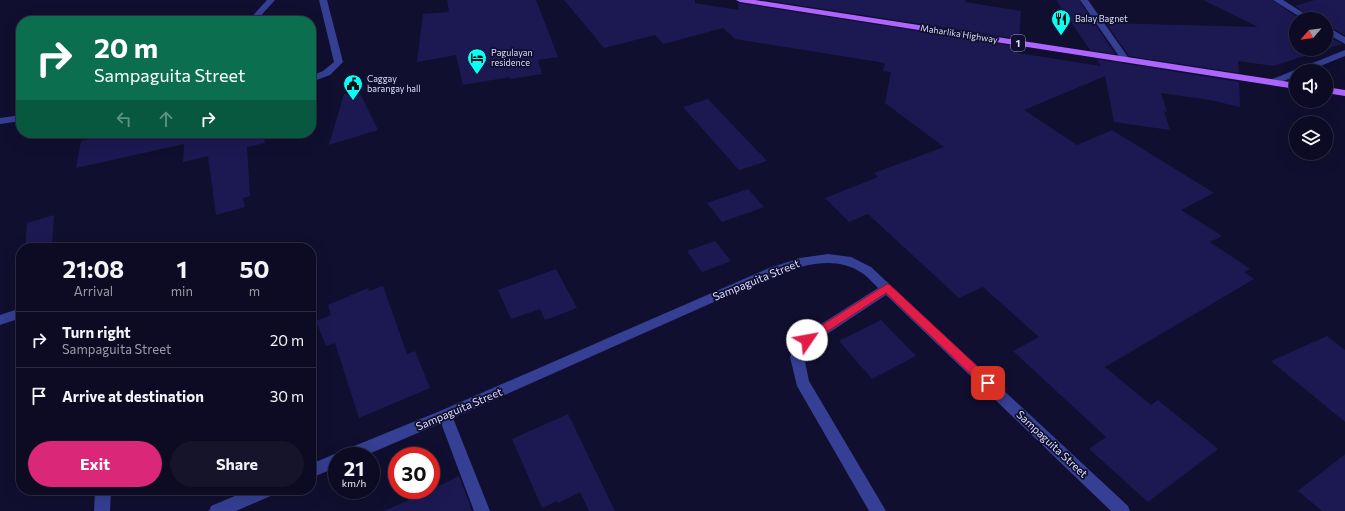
<!DOCTYPE html>
<html lang="en">
<head>
<meta charset="utf-8">
<style>
	body { margin:0; font-family:Commissioner,sans-serif; background:#15142b; color:#f1f3f6; height:100vh; display:flex; flex-direction:column; font-size:15px; white-space:nowrap }
	* { box-sizing:border-box; margin:0 }
	p { font-size:13px; color:#9a9ba6 }
	.icon { flex:none; width:22px; height:22px; fill:none; stroke:currentColor; stroke-width:2; stroke-linecap:round; stroke-linejoin:round }
	.map { position:relative; flex:1; overflow:hidden }
	.drawer { position:absolute; left:16px; top:243px; width:300px; height:252px; display:flex; flex-direction:column; background:#0c0b23; border-radius:16px; box-shadow:0 4px 16px #0002,0 0 0 1px #2c2b41 }
	.drawer>* { flex:none }
	.hud { position:absolute; left:16px; top:16px; width:300px; height:122px; border-radius:16px; box-shadow:0 4px 16px #0002,0 0 0 1px #2c2b41; background:#0b6e4f; color:#fff; overflow:hidden }
	.needle { width:26px; rotate:242deg }
	.controls { position:absolute; left:1289px; top:12px; display:grid; gap:8px }
	.controls a { display:grid; place-items:center; width:44px; height:44px; border-radius:50%; background:#0c0b23; box-shadow:0 4px 16px #0002,0 0 0 1px #2c2b41; font-size:20px }
	.speed { position:absolute; left:328px; top:447px; display:flex; gap:8px; font-size:20px; font-weight:700; text-align:center }
	.speed>* { display:grid; place-content:center; width:52px; height:52px; border-radius:50%; background:#0c0b23; box-shadow:0 4px 16px #0002,0 0 0 1px #2c2b41; line-height:1 }
	.speed small { font-size:10px; font-weight:400 }
	.speed .limit { border:6px solid #d22; background:#fff; color:#111 }
	.pin { position:absolute; display:grid; place-items:center; width:34px; height:34px; color:#fff; margin:-17px; border-radius:8px; box-shadow:0 2px 6px #0006 }
	.me { position:absolute; width:44px; margin:-22px; rotate:57deg; stroke-linejoin:round; filter:drop-shadow(0 0 3px #0008) }
	.turn { display:flex; align-items:center; gap:14px; height:84px; padding:0 12px; font-size:18px }
	.turn .icon { width:52px; height:52px; stroke-width:2.5 }
	.turn b { display:block; font-size:28px; line-height:34px }
	.lanes { display:flex; align-items:center; height:38px; padding:0 12px; background:#0003; justify-content:center; gap:20px; direction:ltr }
	.lanes .off { opacity:.35 }
	.eta { display:flex; justify-content:space-evenly; align-items:center; height:68px; text-align:center }
	.eta b { font-size:24px; font-weight:700; line-height:28px }
	.button { display:flex; gap:8px; margin-top:auto; padding:8px 12px }
	.button a { flex:1; height:46px; border-radius:24px; background:#db2777; color:#fff; font-size:16px; font-weight:700; line-height:46px; text-align:center }
	.button a+a { background:#15142b; color:#f1f3f6 }
	ul { padding:0; list-style:none }
	li { display:flex; align-items:center; gap:12px; height:56px; padding:0 12px; border-top:1px solid #2c2b41 }
	li div { flex:1 }
	li b { display:block; font-size:15px }
	li em { font-style:normal }
	.map>svg:first-child { display:block }
	.building { fill:#1c1952 }
	.lines { fill:none; stroke-linecap:round; stroke-linejoin:round }
	.minor { fill:#353f93; fill-rule:evenodd }
	.major { fill:#ae64ff; fill-rule:evenodd }
	.route { fill:#e11d48; stroke:#92132f }
	.labels { text-anchor:middle; stroke-width:3.5; stroke-linejoin:round; paint-order:stroke }
	.far-poi-label { font-size:9px; fill:#dddeff; stroke:#100f2f; text-anchor:start }
	.far-street-label { font-size:9px; fill:#dddeff; stroke:#100f2f }
	.shield { fill:#100f2f; stroke:#a0a0c1; stroke-width:1 }
	.shield-label { font-size:10px; font-weight:bold; fill:#dddeff }
	.street-label { font-size:11px; fill:#dddeff; stroke:#100f2f }
</style>
</head>
<body>
<div class="map">
<svg width="1345" height="511" viewBox="0 0 1345 511">
	<rect width="100%" height="100%" fill="#100f2f"/>
	<!-- building -->
	<path class="building" d="M447,0H536L558,57L538,60L542,74L510,79V77L463,85L456,55L417,62L423,14L449,12Z
		M564,0H695V3L738,10V3L1019,47L1018,53L1101,66L1096,59L1239,82L1240,107L1210,100L1161,93L1167,112L1164,111L1170,130L1114,122L1105,76L1024,110L1077,145L1112,130L1214,193L1181,210L1222,236L1210,242L1250,269L1244,272L1254,279L1105,367L1151,405L1158,400L1218,449L1148,502L1089,449L1106,437L1013,351L1039,337L983,287L959,298L868,214L849,222L825,198L878,177L874,173L944,147L885,103L891,72L883,71L885,63L735,39L723,28L663,44L655,35L604,48Z
		M765,0H965V2L1021,11L1019,39Z
		M1056,0H1079L1115,54L1090,50Z
		M1203,0H1272L1300,19H1296V49H1326L1273,66L1238,61L1239,73L1129,56L1106,23L1258,27Z
		M1315,0H1345V35L1326,25V19H1314L1295,6Z
		M1326,35L1342,44L1326,49Z
		M360,93L378,130L329,145L344,94Z
		M708,99L767,161L739,170L683,107Z
		M103,133H263L265,143L247,147L250,196L243,198L245,207L216,215L208,156L183,162L184,144L76,168L81,141L102,136Z
		M748,189L764,207L722,222L707,203Z
		M54,215L52,248H25L27,223Z
		M715,241L731,261L702,272L687,251Z
		M556,269L577,308L545,320L540,309L511,319L498,290Z
		M383,286L407,354L415,351L430,388L359,418L335,343L326,346L316,321L331,315L328,305L368,288L369,291Z
		M881,320L916,356L872,379L839,341Z
		M1327,336L1345,350V422L1271,361Z
		M568,414L615,511H589L580,492L558,503L557,501L542,508L512,439Z
		M1345,454V511H1322L1298,491Z
		M459,476L472,511H384L431,490Z"/>
	<g class="lines">
		<!-- minor -->
		<path class="minor" d="M267,0H275L256,21H248Z
			M319,0H327L343,62L330,75L311,82V76L323,71L334,62Z
			M1080,0H1088L1130,60L1129,62H1123Z
			M1273,0H1283L1313,19H1303Z
			M1326,26L1345,37V44L1326,33Z
			M1345,50V56L1308,71H1296V76L1276,84H1270L1268,82L1270,80Z
			M21,115V121L0,124V118Z
			M828,254L851,257L871,267L1128,506L1130,511H1111L886,295L812,344L804,357L809,381L886,511H869L797,386L790,357L802,336L878,288C873,283 868,277 862,273C835,255 805,265 777,274L453,418L490,511H474L441,423L364,456H337V467L311,478V464L337,453L340,454L342,451L440,411L769,268L800,258Z
			M21,308V318L0,325V315Z
			M95,490H111L110,511H94Z
			M249,490H275L273,495L236,511H209L211,506Z"/>
		<!-- major -->
		<path class="major" d="M736,0H755L1296,83V89L740,2Z
			M1326,87L1345,90V96L1326,93Z"/>
	</g>
	<!-- route -->
	<path class="route" d="M887,284L890,285L992,380L993,383L992,387L988,388L984,387L886,293L810,343H803L802,340L803,337Z"/>
	<!-- icons -->
	<defs>
		<g id="restaurant-pin" transform="scale(1)"><path d="M0 17L-7.5 6A9.5 9.5 0 1 1 7.5 6Z" fill="#09fff4" stroke="#100f2f"/><path d="M-5-6h1v4h1v-4h1v4h1v-4h1v5L-1.5 .5V6h-2V.5L-5-1ZM5-6V6H3V1.5H1.5Q1.5-4 5-6Z" fill="#111"/></g>
		<g id="hotel-pin" transform="scale(1)"><path d="M0 17L-7.5 6A9.5 9.5 0 1 1 7.5 6Z" fill="#09fff4" stroke="#100f2f"/><path d="M-6-4.5h1.5V1H6V5H4.5V3h-9V5H-6ZM-4 0a1.8 1.8 0 1 1 3.6 0ZM.5 0V-2.5h3Q6-2.5 6 0Z" fill="#111"/></g>
		<g id="civic-pin" transform="scale(1)"><path d="M0 17L-7.5 6A9.5 9.5 0 1 1 7.5 6Z" fill="#09fff4" stroke="#100f2f"/><path d="M-.6-6.5H3V-4.5H.6V-3L4-1V1h2V6H-6V1h2V-1L-.6-3ZM-1.2 2.5V6h2.4V2.5Z" fill="#111"/></g>
	</defs>
	<g fill-rule="evenodd">
		<use href="#restaurant-pin" x="1061" y="19"/>
		<use href="#hotel-pin" x="477" y="58"/>
		<use href="#civic-pin" x="353" y="84"/>
	</g>
	<g class="labels">
		<!-- far-poi labels -->
		<g class="far-poi-label">
			<text x="1075" y="22">Balay Bagnet</text>
			<text x="491" y="56">Pagulayan<tspan x="491" dy="10">residence</tspan></text>
			<text x="367" y="82">Caggay<tspan x="367" dy="10">barangay hall</tspan></text>
		</g>
		<!-- far-street labels -->
		<g class="far-street-label">
			<text transform="translate(959 34) rotate(9)" y="3">Maharlika Highway</text>
		</g>
		<!-- shield labels -->
		<rect class="shield" x="1011" y="35" width="14" height="16" rx="3"/>
		<g class="shield-label">
			<text x="1018" y="47">1</text>
		</g>
		<!-- street labels -->
		<g class="street-label">
			<text transform="translate(756 280) rotate(-22)" y="4">Sampaguita Street</text>
			<text transform="translate(459 409) rotate(-23)" y="4">Sampaguita Street</text>
			<text transform="translate(1052 444) rotate(43)" y="4">Sampaguita Street</text>
		</g>
	</g>
</svg>
<div class="controls">
<a><svg class="needle" viewBox="-14 -14 28 28"><path d="M0-13l5 13h-10z" fill="#e53935"/><path d="M0 13l5-13h-10z" fill="#9a9ba6"/></svg></a>
<a><svg class="icon" aria-label="sound" viewBox="0 0 24 24"><path d="M4 9h4l5-4v14l-5-4H4zM17 9q2 3 0 6"/></svg></a>
<a><svg class="icon" aria-label="layers" viewBox="0 0 24 24"><path d="M12 4l9 5-9 5-9-5zM3 14l9 5 9-5"/></svg></a>
</div>
<div class="speed"><div>21<small>km/h</small></div><div class="limit">30</div></div>
<div class="pin" style="left:988px;top:383px;background:#d93025"><svg class="icon" aria-label="arrive" viewBox="0 0 24 24"><path d="M6 21V4h12l-3 4 3 4H6"/></svg></div>
<svg class="me" style="left:807px;top:340px" viewBox="-20 -20 40 40"><circle r="19" fill="#fff"/><path d="M0-13L10 11 0 6-10 11z" fill="#e11d48"/></svg>
<div class="hud">
<div class="turn"><svg class="icon" aria-label="right" viewBox="0 0 24 24"><path d="M7 20v-9h11M14 6l5 5-5 5"/></svg><div><b>20 m</b>Sampaguita Street</div></div>
<div class="lanes"><svg class="icon off" aria-label="left" viewBox="0 0 24 24"><path d="M17 20v-9H6M10 6l-5 5 5 5"/></svg><svg class="icon off" aria-label="ahead" viewBox="0 0 24 24"><path d="M12 20V5M6 11l6-6 6 6"/></svg><svg class="icon" aria-label="right" viewBox="0 0 24 24"><path d="M7 20v-9h11M14 6l5 5-5 5"/></svg></div>
</div>
<section class="drawer">
<div class="eta">
<div><b>21:08</b><p>Arrival</p></div>
<div><b>1</b><p>min</p></div>
<div><b>50</b><p>m</p></div>
</div>
<ul>
<li><svg class="icon" aria-label="right" viewBox="0 0 24 24"><path d="M7 20v-9h11M14 6l5 5-5 5"/></svg><div><b>Turn right</b><p>Sampaguita Street</p></div><em>20 m</em></li>
<li><svg class="icon" aria-label="arrive" viewBox="0 0 24 24"><path d="M6 21V4h12l-3 4 3 4H6"/></svg><div><b>Arrive at destination</b></div><em>30 m</em></li>
</ul>
<div class="button"><a>Exit</a><a>Share</a></div>
</section>
</div>
</body>
</html>
